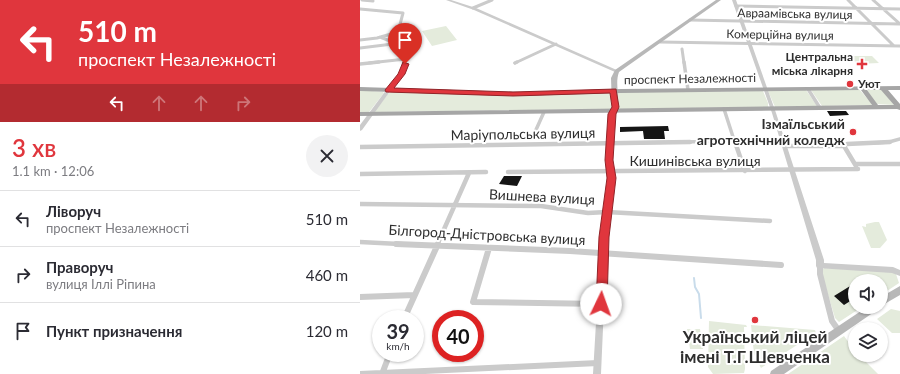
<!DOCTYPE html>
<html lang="uk">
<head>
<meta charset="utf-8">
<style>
	body { margin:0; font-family:Lato,sans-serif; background:#f2f2f3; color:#2b2b33; height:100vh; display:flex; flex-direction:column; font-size:15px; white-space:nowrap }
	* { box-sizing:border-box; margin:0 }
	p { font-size:13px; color:#7c7c81 }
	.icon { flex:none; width:22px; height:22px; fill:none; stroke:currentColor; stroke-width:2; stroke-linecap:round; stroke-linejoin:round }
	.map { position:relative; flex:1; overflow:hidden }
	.side { display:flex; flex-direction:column; background:#fff; width:360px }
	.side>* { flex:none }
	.hud { background:#e0363d; color:#fff; overflow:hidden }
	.buttons { position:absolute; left:488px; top:274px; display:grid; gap:8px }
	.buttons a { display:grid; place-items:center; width:40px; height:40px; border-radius:50%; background:#fff; box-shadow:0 1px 3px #0004; font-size:20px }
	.speed { position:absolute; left:12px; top:310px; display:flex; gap:8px; font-size:20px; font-weight:700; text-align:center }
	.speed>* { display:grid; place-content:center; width:52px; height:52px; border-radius:50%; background:#fff; box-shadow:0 1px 3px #0004; line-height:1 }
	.speed small { font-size:10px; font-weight:400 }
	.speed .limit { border:6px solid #d22; background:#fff; color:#111 }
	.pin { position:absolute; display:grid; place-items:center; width:34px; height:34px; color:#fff; margin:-41px -17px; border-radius:50% 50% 50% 0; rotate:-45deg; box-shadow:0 0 4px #0007 }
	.pin .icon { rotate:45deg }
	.me { position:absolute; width:44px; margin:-22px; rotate:3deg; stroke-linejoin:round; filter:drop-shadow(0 0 3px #0008) }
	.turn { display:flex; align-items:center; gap:14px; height:84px; padding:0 12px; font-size:18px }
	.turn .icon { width:52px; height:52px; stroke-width:2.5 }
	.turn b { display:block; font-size:28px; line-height:34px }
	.lanes { display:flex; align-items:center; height:38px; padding:0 12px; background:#0003; justify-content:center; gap:20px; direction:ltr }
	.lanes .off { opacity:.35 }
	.round { display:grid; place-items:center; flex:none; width:42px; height:42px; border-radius:21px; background:#f2f2f3 }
	.headline { display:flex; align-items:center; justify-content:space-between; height:68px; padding:0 12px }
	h1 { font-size:24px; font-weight:600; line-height:30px; color:#e0363d }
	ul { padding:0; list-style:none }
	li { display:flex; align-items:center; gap:12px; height:56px; padding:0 12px; border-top:1px solid #e1e1e2 }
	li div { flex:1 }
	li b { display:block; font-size:15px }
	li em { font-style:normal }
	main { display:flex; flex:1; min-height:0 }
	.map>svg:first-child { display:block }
	.green { fill:#e4ebdc }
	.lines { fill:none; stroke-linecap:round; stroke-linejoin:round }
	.stream { stroke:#c9dceb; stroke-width:2 }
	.building { fill:#151515 }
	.minor-far3 { stroke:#cbcbcb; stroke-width:3 }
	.minor-far2 { stroke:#cbcbcb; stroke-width:3.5 }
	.minor-far1 { stroke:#cbcbcb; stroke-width:4.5 }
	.minor { stroke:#cbcbcb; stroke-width:6 }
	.tertiary { fill:#cbcbcb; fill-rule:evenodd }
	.secondary { fill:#b8b8b8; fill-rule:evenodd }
	.primary { fill:#a6a6a6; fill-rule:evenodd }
	.route { fill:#e0363d; stroke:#922328 }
	.poi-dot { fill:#e0363d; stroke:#fff; stroke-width:1.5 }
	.labels { text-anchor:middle; stroke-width:4; stroke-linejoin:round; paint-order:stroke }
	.far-street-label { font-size:12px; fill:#2e2e2e; stroke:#fff }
	.far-poi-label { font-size:12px; font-weight:bold; fill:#2e2e2e; stroke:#fff; text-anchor:end }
	.poi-label { font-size:14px; font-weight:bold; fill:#2e2e2e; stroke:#fff; text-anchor:end }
	.street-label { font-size:14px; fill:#2e2e2e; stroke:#fff }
	.near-poi-label { font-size:17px; font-weight:bold; fill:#2e2e2e; stroke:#fff }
</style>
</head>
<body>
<main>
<section class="side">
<div class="hud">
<div class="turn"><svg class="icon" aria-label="left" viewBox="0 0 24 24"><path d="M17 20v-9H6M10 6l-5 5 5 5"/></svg><div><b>510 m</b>проспект Незалежності</div></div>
<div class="lanes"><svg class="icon" aria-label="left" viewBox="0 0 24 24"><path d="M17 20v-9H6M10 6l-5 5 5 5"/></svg><svg class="icon off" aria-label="ahead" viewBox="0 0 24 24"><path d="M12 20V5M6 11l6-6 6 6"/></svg><svg class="icon off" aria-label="ahead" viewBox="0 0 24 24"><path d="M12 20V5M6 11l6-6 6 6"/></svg><svg class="icon off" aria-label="right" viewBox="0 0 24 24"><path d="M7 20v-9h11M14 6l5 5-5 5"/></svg></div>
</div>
<div class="headline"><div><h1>3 хв</h1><p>1.1 km · 12:06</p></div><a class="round"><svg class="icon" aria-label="close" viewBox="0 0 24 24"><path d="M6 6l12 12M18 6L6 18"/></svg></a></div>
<ul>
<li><svg class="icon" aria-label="left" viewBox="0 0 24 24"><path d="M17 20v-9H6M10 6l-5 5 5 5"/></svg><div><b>Ліворуч</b><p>проспект Незалежності</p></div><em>510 m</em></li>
<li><svg class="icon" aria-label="right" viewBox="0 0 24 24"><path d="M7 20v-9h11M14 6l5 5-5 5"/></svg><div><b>Праворуч</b><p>вулиця Іллі Ріпина</p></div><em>460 m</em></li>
<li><svg class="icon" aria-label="arrive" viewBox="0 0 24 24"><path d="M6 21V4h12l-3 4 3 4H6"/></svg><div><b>Пункт призначення</b></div><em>120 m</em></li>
</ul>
</section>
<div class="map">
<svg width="540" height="374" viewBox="0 0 540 374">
	<rect width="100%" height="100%" fill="#fff"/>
	<!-- green -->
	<path class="green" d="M86,26L97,40L72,46L62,31Z
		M490,56H512L519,63L497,64Z
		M499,89L512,104L511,105L462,106L451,90Z
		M0,90L23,92L24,93L9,112L0,113Z
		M446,90L457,106L415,107L408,91Z
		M507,90H522L534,105L516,104Z
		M403,91L408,103V107L258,109L257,108L256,93L258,92Z
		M31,92L251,93L252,109L15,112V111L28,94Z
		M515,222H519L527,240L520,248H511L502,226L506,227V224Z
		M464,268L533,272L536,274L539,283L521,295V281H495V307H502L479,322L475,318L461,271Z
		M531,309L540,311V333H532L517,319Z
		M349,321L386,325L387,327H384L385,369L384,373L353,374L348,367Z
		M391,325L455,330L456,333L401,368L394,354Z
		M327,329H340L343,349H330Z
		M484,336L495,351V355H499L518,374H428Z"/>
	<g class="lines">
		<!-- stream -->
		<path class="stream" d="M334,278L335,287L339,294L341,318"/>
	</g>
	<!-- building -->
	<path class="building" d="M467,111H486L489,115L470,116Z
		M308,126L309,131H304L305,139H284L283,131L260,132V127Z
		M144,176H162L157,186L139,184Z
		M495,283V298L484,305L474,296Z"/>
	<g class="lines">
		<!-- minor-far3 -->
		<path class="minor-far3" d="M2,0L13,1
			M488,0L534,46
			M513,0L540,24
			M376,6L540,9
			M113,8L132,0
			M0,9L43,13L38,32L17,38L0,40
			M330,20L540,24
			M20,37L35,43
			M300,42L540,46
			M0,48L49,42L44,63
			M322,49L324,63
			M9,63L46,59
			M155,63L196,44"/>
		<!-- minor-far2 -->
		<path class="minor-far2" d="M324,62L328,90
			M155,63L157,62
			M0,64L19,62
			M448,89L460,108
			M29,90L42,72L44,62
			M364,109L375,143
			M175,132L184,112
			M267,143L375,141
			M514,143L529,142L540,139"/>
		<!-- minor-far1 -->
		<path class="minor-far1" d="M375,142L385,171
			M425,146H484L487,144L530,142
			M484,146L496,166
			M0,147L330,142
			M495,164H540
			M148,172L498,169
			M0,174L126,172
			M0,204L181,206L228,213L247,212L410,221
			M0,242L59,245
			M77,245L109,173"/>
		<!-- minor -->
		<path class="minor" d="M36,244L210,251L421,265
			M129,248L113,302L241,304
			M460,266V274L472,321L479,331
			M0,297L54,295
			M44,319L78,244
			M0,374L238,363
			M22,374L30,353"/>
		<!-- tertiary -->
		<path class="tertiary" d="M86,0H91L116,8L259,71L255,72L114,10Z
			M372,0H376L416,113L464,260V263L533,267L540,270V276L532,273L457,268L456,266V260L412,113Z
			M27,89H29L31,90L2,130L0,131V125Z
			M251,110H253L255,111L252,160L254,179L247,237L241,374H233L241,237L248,179L246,160Z"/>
		<!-- secondary -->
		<path class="secondary" d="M356,0H361L259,72C254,85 262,100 255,112H251L250,111L252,107L251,78L255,70Z
			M540,286V295L521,306V297Z
			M507,307H519L517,310L424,374H410L411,371Z"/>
		<!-- primary -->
		<path class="primary" d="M540,86V90H528L540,104V110L537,109L0,116V112L512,105L501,90L261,93L161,96L0,91V87L161,92L261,89ZM507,90H521L534,105H518Z"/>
	</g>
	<!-- route -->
	<path class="route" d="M43,62L49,64L45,74L34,88L153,92L256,89L259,107L256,114L253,160L256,178L249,237L247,304L246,308L241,309L237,308L236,304L239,237L247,178L245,160L248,114L252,107L250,93L153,96L26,92L25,90L38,74Z"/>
	<!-- markers -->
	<g class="poi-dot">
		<path d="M500 58h4v4h4v4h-4v4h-4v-4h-4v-4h4z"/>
		<circle cx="490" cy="84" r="4"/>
		<circle cx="493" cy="132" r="4"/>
		<circle cx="395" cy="320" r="4"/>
	</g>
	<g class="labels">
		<!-- far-street labels -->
		<g class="far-street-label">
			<text transform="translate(435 14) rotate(1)" y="4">Авраамівська вулиця</text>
			<text transform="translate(420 35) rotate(1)" y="4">Комерційна вулиця</text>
			<text transform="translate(330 79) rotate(-1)" y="4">проспект Незалежності</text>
		</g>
		<!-- far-poi labels -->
		<g class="far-poi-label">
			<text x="493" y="61">Центральна<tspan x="493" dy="14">міська лікарня</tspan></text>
			<text x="498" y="88" text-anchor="start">Уют</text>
		</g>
		<!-- poi labels -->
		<g class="poi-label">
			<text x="485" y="129">Ізмаїльський<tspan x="485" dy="16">агротехнічний коледж</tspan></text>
		</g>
		<!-- street labels -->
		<g class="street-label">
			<text transform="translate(163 134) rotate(-1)" y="5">Маріупольська вулиця</text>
			<text x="335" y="166">Кишинівська вулиця</text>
			<text transform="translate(182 197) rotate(3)" y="5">Вишнева вулиця</text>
			<text transform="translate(127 235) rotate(3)" y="5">Білгород-Дністровська вулиця</text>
		</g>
		<!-- near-poi labels -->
		<g class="near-poi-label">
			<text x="395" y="343">Український ліцей<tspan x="395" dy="20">імені Т.Г.Шевченка</tspan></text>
		</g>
	</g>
</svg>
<div class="buttons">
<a><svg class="icon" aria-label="sound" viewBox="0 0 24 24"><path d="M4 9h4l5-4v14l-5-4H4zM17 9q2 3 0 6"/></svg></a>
<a><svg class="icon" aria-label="layers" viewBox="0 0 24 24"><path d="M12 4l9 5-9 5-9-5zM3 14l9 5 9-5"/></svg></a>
</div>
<div class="speed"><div>39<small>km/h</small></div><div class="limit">40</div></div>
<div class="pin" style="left:45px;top:64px;background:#d93025"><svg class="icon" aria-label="arrive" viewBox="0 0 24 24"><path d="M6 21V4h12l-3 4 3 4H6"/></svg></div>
<svg class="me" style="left:241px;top:304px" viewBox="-20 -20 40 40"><circle r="19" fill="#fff"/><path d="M0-13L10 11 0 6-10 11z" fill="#e0363d"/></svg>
</div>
</main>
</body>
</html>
